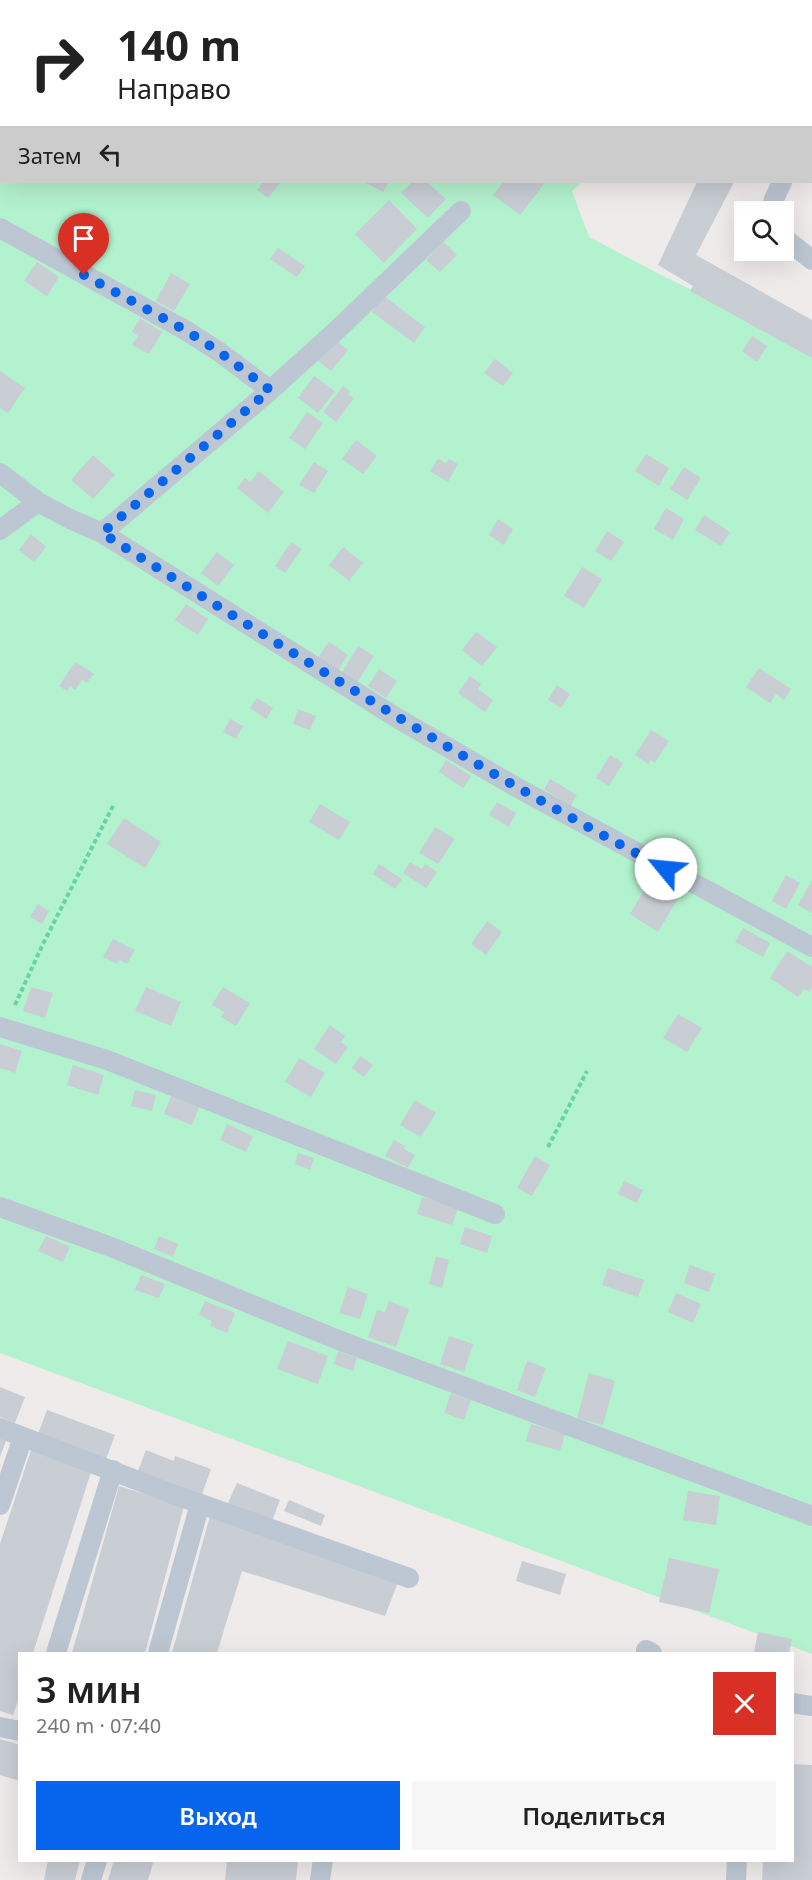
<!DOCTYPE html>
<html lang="ru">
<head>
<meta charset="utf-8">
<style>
	:root { --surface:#fff; --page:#f6f6f6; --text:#222; --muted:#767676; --accent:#0764ec }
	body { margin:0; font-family:"Noto Sans",sans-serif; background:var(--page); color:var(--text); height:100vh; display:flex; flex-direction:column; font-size:22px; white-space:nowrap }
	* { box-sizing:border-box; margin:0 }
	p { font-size:20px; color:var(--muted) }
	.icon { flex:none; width:33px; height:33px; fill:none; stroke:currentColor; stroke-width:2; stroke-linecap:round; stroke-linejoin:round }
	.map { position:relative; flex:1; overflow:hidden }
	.drawer { position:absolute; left:18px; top:1652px; width:776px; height:210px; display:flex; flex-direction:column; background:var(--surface); border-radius:0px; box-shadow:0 6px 24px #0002 }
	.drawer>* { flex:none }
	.hud { position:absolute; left:0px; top:0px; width:813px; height:183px; box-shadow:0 6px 24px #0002; background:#fff; color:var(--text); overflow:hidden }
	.controls { position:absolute; left:734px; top:201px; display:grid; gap:12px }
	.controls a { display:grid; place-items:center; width:60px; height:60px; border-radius:0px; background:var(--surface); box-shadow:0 6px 24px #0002; font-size:30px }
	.pin { position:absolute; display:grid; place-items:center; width:51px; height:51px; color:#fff; margin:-62px -26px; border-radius:50% 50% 50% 0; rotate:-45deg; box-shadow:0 0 6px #0007 }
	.pin .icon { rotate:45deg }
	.me { position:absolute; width:66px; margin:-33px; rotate:298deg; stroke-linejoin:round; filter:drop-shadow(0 0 4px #0008) }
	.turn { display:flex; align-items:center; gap:21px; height:126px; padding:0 18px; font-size:27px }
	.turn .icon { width:78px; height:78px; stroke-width:2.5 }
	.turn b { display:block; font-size:42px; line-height:51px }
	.then { display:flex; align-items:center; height:57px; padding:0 18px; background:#0003; gap:12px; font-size:22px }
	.round { display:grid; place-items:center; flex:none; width:63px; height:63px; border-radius:0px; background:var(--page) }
	.head { display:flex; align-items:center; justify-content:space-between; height:102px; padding:0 18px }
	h1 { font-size:36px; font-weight:600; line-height:45px }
	.cta { display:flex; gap:12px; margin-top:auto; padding:12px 18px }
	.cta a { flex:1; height:69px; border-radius:0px; background:var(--accent); color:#fff; font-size:24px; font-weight:600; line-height:69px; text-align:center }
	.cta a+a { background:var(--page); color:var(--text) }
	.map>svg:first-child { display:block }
	.green { fill:#b3f2ce }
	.building { fill:#c9cdd4 }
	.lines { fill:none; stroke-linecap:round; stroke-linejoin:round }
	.path { stroke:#68d3a2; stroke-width:4; stroke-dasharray:4.5 3; stroke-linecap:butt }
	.lane { stroke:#bdc7d3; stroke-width:20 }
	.street { stroke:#bdc7d3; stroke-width:33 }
	.route { stroke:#0764ec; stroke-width:10; stroke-dasharray:0 18 }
</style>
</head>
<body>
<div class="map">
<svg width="812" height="1880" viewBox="0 0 812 1880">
	<rect width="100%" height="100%" fill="#efebeb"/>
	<path class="green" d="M 0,0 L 702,0 L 702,1 L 2,2 L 2,182 L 582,182 L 572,191 L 589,237 L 665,277 L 812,347 L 812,1654 L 0,1353 Z"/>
	<path class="building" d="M 263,182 L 281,182 L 268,198 L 257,190 Z
		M 364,182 L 389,182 L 383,192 Z
		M 412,182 L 427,182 L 446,199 L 428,218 L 401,193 Z
		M 504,182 L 542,182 L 544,184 L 520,215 L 493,195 Z
		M 697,182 L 734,182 L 696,255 L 812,320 L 812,358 L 690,291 L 693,286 L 658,265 Z
		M 389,200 L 417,229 L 384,263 L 355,234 Z
		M 443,241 L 457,255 L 440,272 L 426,260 Z
		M 278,248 L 305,266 L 297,277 L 270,259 Z
		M 37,262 L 59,277 L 47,296 L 24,281 Z
		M 171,273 L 190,284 L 174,311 L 156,301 Z
		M 384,296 L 425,327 L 414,343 L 372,312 Z
		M 140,318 L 162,332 L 149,354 L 132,345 L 138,336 L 132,332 Z
		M 752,336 L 767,346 L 757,362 L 742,351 Z
		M 334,339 L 348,350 L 331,371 L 318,361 Z
		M 495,359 L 513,373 L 503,386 L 484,373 Z
		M 0,371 L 25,388 L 8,413 L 0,408 Z
		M 314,376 L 335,391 L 318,413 L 298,398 Z
		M 343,386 L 350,391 L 348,394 L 354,398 L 336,422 L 323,412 Z
		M 307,412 L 323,423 L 305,449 L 289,438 Z
		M 356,440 L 377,456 L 363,474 L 342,459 Z
		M 646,454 L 669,468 L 659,486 L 635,471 Z
		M 93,455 L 115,475 L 93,499 L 71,480 Z
		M 438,459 L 446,463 L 449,459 L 458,464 L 448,482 L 430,471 Z
		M 314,462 L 328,471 L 314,493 L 299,485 Z
		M 684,467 L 701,478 L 687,500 L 670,489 Z
		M 259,471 L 284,492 L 268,513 L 237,488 L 245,478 L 250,482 Z
		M 666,508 L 684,519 L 673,540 L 654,529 Z
		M 704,515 L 730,532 L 721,546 L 695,530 Z
		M 498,519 L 513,529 L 504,545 L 489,535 Z
		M 607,531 L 624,542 L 611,561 L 595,551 Z
		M 31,534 L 46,547 L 34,562 L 19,550 Z
		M 291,542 L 302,549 L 285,573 L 275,566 Z
		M 343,547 L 363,563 L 349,581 L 329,565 Z
		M 217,552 L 234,565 L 218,586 L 201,573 Z
		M 582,567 L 602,579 L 584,608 L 564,596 Z
		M 186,604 L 208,619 L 198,635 L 175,620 Z
		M 476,632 L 497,647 L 482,666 L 462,650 Z
		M 329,642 L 348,655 L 337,672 L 317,659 Z
		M 358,646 L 374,656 L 356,684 L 341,674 Z
		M 75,662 L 94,674 L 87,683 L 82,680 L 75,690 L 70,686 L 67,691 L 59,686 Z
		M 759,668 L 791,689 L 784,700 L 776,694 L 770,703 L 746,687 Z
		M 379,669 L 397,681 L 386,698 L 368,686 Z
		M 470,676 L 481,684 L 478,689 L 493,700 L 485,712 L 458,693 Z
		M 557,685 L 570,694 L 561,708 L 548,700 Z
		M 257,698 L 273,708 L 266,719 L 250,708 Z
		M 298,709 L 316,716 L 310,730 L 293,724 Z
		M 230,719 L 243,726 L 236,739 L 223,732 Z
		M 651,730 L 669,741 L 655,763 L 651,760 L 648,764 L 635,755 Z
		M 610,755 L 623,763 L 609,786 L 596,778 Z
		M 446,760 L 471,776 L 463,788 L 439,772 Z
		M 550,779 L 577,795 L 570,806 L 544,789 Z
		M 497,802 L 516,813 L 509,827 L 489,815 Z
		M 320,804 L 350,822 L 339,840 L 309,822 Z
		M 124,818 L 161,842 L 145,868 L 107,844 Z
		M 435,827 L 455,839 L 438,864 L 419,853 Z
		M 410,862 L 422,869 L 425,864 L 437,872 L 426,888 L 403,873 Z
		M 379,864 L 402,879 L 395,889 L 373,874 Z
		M 653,875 L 682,892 L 658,932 L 630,914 Z
		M 786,875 L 800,883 L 786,909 L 772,901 Z
		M 812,880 L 812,913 L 798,905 Z
		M 38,904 L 49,911 L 42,924 L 30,917 Z
		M 487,921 L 502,932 L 486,955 L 471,944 Z
		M 743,928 L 770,943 L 763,957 L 735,942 Z
		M 113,939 L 135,950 L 127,964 L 120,960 L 117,964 L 103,957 Z
		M 787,951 L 812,967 L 812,987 L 809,992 L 804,989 L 798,997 L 770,978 Z
		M 31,987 L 53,993 L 45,1018 L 23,1011 Z
		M 146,987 L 181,1002 L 171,1026 L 135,1011 Z
		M 223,987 L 250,1003 L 236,1026 L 221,1017 L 224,1012 L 212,1005 Z
		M 678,1014 L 702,1028 L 687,1052 L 663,1038 Z
		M 330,1025 L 345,1036 L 341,1042 L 348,1047 L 336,1064 L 314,1049 Z
		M 0,1044 L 22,1051 L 15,1073 L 0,1068 Z
		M 360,1056 L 373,1065 L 364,1077 L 352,1068 Z
		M 299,1058 L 325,1073 L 311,1097 L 285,1082 Z
		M 73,1065 L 104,1075 L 98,1095 L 67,1085 Z
		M 135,1090 L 156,1095 L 152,1111 L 131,1106 Z
		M 171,1096 L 199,1107 L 192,1125 L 164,1114 Z
		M 415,1100 L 436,1113 L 421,1137 L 400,1125 Z
		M 227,1124 L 253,1136 L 246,1152 L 220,1140 Z
		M 394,1140 L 405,1146 L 404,1149 L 415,1155 L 408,1168 L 385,1156 Z
		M 298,1153 L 314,1158 L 310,1170 L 295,1164 Z
		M 535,1156 L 550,1165 L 532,1196 L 517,1188 Z
		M 624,1181 L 643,1190 L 637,1203 L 618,1194 Z
		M 422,1197 L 458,1208 L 452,1225 L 417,1214 Z
		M 465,1227 L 492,1236 L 487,1253 L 460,1244 Z
		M 46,1236 L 70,1247 L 63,1262 L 38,1251 Z
		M 159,1236 L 178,1244 L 173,1257 L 154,1249 Z
		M 436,1256 L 449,1260 L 442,1288 L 429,1284 Z
		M 690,1265 L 715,1274 L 709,1292 L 684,1283 Z
		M 608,1268 L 644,1280 L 638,1297 L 602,1285 Z
		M 141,1275 L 165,1284 L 159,1298 L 135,1290 Z
		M 348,1287 L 368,1294 L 360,1319 L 339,1313 Z
		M 676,1293 L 701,1304 L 693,1323 L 668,1312 Z
		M 205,1301 L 235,1313 L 227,1333 L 210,1326 L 212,1321 L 199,1315 Z
		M 389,1301 L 409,1309 L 396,1347 L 368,1337 L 377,1310 L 385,1312 Z
		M 449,1336 L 473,1344 L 464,1372 L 440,1364 Z
		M 288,1341 L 328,1356 L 318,1384 L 277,1369 Z
		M 338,1351 L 357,1358 L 353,1371 L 334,1364 Z
		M 527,1361 L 546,1368 L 535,1397 L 517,1390 Z
		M 589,1373 L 615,1381 L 603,1425 L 577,1418 Z
		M 0,1387 L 25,1397 L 15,1423 L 0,1417 Z
		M 451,1393 L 471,1400 L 464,1420 L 444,1413 Z
		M 47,1410 L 115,1435 L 106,1459 L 38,1434 Z
		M 531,1424 L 565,1434 L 560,1451 L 526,1441 Z
		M 0,1436 L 7,1438 L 0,1457 Z
		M 33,1444 L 93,1466 L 33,1653 L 20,1653 L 20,1695 L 13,1715 L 0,1711 L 0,1544 Z
		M 146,1450 L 174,1461 L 175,1456 L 211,1469 L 202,1494 L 138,1471 Z
		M 237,1483 L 280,1500 L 272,1521 L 228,1503 Z
		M 119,1486 L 184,1506 L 145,1653 L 72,1653 Z
		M 688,1491 L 720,1496 L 716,1525 L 683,1520 Z
		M 289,1500 L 325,1515 L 321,1526 L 284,1511 Z
		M 210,1516 L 399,1580 L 385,1616 L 242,1571 L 217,1653 L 172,1653 Z
		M 669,1558 L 719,1569 L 709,1613 L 659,1602 Z
		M 522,1561 L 566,1574 L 560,1595 L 516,1581 Z
		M 758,1632 L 792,1639 L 789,1653 L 754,1653 Z
		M 0,1739 L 20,1745 L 20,1781 L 0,1775 Z
		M 792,1764 L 812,1765 L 812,1880 L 762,1880 L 763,1860 L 792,1860 Z
		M 48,1860 L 80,1860 L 75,1880 L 44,1880 Z
		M 114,1860 L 154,1860 L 148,1880 L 108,1880 Z
		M 227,1860 L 298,1860 L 296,1880 L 225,1880 Z"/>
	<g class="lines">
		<path class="path" d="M 15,1005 L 42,946 L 114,804
			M 548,1147 L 587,1071"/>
		<path class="lane" d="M 258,0 L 260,2
			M 674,0 L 678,2
			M 812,126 L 812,125
			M 771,212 L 774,199 L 782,182
			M 0,228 L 185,330 L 218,351 L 270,390
			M 783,237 L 812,260
			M 0,473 L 38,502 L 70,519 L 102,533 L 397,718 L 516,787 L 812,947
			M 0,530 L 38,502
			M 102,533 L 265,395 L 337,330 L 461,211
			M 0,1027 L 107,1060 L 495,1214
			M 0,1207 L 111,1247 L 341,1341 L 812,1516
			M 0,1428 L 170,1493 L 409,1578
			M 0,1505 L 23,1437
			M 646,1650 L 652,1653
			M 56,1653 L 113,1470
			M 158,1653 L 200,1504
			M 792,1703 L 812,1706
			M 0,1727 L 20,1731
			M 91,1880 L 97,1860
			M 320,1880 L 323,1860
			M 736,1880 L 737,1860"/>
		<path class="street" d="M 719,2 L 720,0"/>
	</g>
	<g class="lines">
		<path class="route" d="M 84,275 L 185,330 L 218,351 L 270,390 L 102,533 C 287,650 472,767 666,869"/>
	</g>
</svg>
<div class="controls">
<a><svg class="icon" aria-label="search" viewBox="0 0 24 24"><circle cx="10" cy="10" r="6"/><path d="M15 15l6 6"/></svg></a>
</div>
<div class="pin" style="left:84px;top:275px;background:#d93025"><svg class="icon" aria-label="arrive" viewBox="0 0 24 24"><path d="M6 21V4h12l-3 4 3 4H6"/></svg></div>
<svg class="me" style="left:666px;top:869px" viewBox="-20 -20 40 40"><circle r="19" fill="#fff"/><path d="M0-13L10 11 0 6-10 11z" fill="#0764ec"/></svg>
<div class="hud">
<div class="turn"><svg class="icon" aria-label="right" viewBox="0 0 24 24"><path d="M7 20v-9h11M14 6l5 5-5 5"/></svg><div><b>140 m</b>Направо</div></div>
<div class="then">Затем<svg class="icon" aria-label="left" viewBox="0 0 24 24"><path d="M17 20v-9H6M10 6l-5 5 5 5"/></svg></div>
</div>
<section class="drawer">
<div class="head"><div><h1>3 мин</h1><p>240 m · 07:40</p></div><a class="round" style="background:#d93025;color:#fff"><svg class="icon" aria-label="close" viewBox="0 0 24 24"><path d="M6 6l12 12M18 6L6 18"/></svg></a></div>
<div class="cta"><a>Выход</a><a>Поделиться</a></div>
</section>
</div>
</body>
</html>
